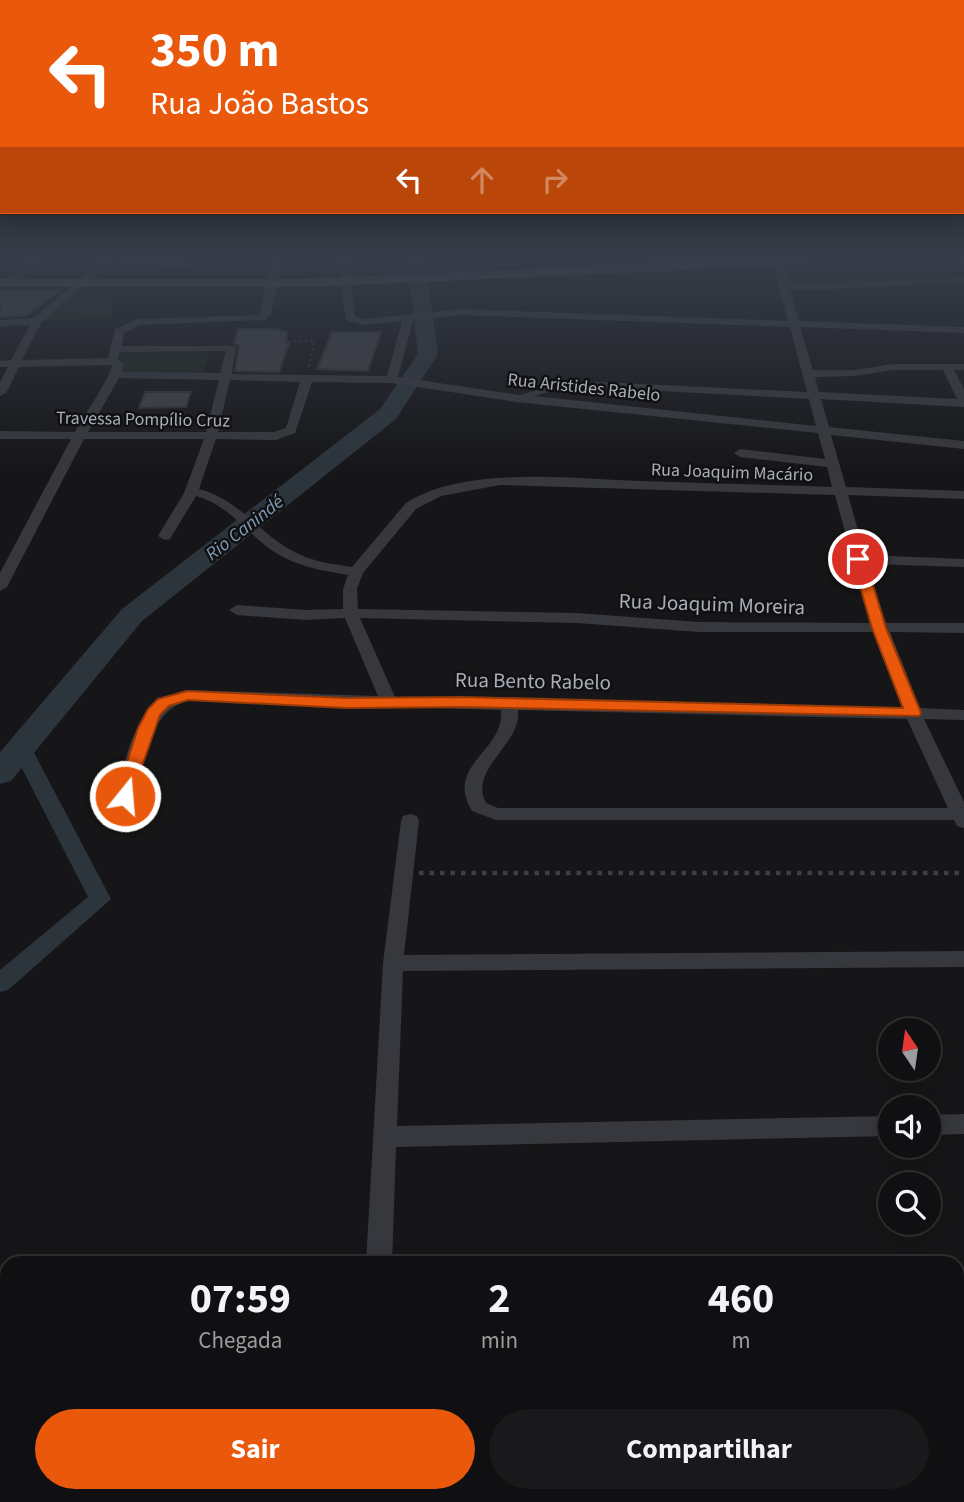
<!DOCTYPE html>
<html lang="pt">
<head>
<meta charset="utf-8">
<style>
	:root { --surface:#101012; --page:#19191b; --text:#f1f3f6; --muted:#9c9d9f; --line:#303032; --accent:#ea580c }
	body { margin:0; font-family:"Source Sans 3",sans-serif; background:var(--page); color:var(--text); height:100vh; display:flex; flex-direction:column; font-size:26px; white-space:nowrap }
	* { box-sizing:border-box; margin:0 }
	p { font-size:23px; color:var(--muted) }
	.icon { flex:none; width:38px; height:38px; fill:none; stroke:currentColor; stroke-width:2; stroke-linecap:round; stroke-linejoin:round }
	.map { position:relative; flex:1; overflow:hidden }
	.drawer { position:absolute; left:0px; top:1256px; width:964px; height:247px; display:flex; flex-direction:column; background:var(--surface); border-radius:21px 21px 0 0; box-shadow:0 4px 18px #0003,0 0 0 2px var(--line) }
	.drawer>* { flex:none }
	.guide { position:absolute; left:0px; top:0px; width:964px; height:214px; box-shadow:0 4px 18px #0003,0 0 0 2px var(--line); background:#ea580c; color:#fff; overflow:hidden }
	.needle { width:46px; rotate:347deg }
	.fabs { position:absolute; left:878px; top:1018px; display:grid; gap:14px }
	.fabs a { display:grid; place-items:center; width:63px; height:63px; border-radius:50%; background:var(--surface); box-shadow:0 4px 18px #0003,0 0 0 2px var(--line); font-size:35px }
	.pin { position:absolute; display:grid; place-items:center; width:60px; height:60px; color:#fff; margin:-30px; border:4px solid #fff; border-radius:50%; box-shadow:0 2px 7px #0007 }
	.me { position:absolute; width:77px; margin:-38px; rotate:17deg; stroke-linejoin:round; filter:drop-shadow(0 0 5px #0008) }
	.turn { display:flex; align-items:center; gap:24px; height:147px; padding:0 35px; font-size:32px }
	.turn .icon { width:91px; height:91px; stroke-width:2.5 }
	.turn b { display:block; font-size:49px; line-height:60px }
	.lanes { display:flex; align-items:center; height:66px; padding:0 35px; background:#0003; justify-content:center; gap:35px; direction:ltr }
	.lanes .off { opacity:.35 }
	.eta { display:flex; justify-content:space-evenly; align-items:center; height:119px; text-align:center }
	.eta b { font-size:42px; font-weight:700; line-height:49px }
	.cta { display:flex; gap:14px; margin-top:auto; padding:14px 35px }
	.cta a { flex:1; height:80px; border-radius:42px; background:var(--accent); color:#fff; font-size:28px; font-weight:700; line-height:80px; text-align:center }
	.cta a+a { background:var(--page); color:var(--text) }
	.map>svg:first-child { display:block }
	.built { fill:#222225 }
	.green { fill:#1e261f }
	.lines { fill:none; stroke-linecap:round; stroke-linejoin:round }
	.canal { fill:#2c353c; fill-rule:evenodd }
	.river { fill:#2c353c; fill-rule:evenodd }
	.building { fill:#404145; stroke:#303034; stroke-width:2 }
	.path-far1 { stroke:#3d3f44; stroke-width:2; stroke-dasharray:2 3.5; stroke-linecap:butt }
	.path { stroke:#3d3f44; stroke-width:4.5; stroke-dasharray:4.5 6; stroke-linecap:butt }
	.minor { fill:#37383d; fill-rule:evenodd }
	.major { fill:#53555c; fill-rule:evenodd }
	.route { fill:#ea580c; stroke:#983908; stroke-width:2 }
	.labels { text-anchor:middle; stroke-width:5; stroke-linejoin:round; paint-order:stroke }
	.far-street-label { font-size:18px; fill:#a8adb8; stroke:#111113 }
	.far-water-label { font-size:19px; font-style:italic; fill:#7f9bb3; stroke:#111113 }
	.street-label { font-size:21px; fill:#a8adb8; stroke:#111113 }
</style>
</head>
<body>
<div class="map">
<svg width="964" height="1502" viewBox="0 0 964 1502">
	<rect width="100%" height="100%" fill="#161618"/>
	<path class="built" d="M 889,262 L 908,280 L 783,286 L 777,279 L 809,277 L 806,274 L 777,275 L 775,267 Z"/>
	<path class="green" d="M 78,288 L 116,290 L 111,318 L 40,321 Z
		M 210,351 L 202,375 L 110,376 L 122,352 Z"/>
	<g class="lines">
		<path class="canal" d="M 21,741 L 31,747 L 111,899 L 8,990 L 0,992 L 0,970 L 88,897 L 11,747 Z"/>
		<path class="river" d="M 407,261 L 425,261 L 438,354 L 396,419 L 142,621 L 11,781 L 0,784 L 0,752 L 122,609 L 380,409 L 418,354 Z"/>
	</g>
	<path class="building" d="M 0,290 L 61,290 L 26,316 L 0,317 Z
		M 238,329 L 276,329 L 287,332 L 286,343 L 289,343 L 279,372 L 235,371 L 239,346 L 234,343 Z
		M 332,332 L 381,332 L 368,371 L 317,369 Z
		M 145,392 L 191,392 L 186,407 L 139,408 Z"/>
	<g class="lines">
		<path class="path-far1" d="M 245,347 L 263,342 L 314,341 L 309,367"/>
		<path class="path" d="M 419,873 L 964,873"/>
		<path class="minor" d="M 29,261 L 41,261 L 9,285 L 3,285 L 3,281 Z
			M 101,261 L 112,261 L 41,323 L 22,360 L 108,358 L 115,329 L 138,319 L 259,315 L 272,261 L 282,261 L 271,315 L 265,320 L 140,325 L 124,333 L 122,346 L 236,346 L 232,374 L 387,376 L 402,321 L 363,325 L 346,320 L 338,261 L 348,261 L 355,316 L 364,319 L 462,309 L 788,321 L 772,261 L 782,261 L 789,285 L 964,277 L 964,283 L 790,291 L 799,321 L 964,327 L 964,333 L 800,327 L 813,370 L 854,370 L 893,364 L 964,364 L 964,370 L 954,370 L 964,389 L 964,407 L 821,399 L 829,427 L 964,441 L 964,449 L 831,435 L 846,487 L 964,491 L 964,499 L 848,495 L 865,555 L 964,559 L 964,567 L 867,564 L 886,623 L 964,623 L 964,633 L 890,632 L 920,708 L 964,710 L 964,720 L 924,719 L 964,802 L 964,828 L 957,826 L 954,820 L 496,820 L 472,811 C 444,764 505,752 501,710 L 188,700 C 148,714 143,759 134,796 L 125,802 L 119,800 L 116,796 C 128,750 134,703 187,690 L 378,696 L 345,618 L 306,620 L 237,615 L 229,610 L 237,605 L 306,610 L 343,609 L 343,589 L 348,575 C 318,570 290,565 266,546 C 243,528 226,504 196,496 L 170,539 L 165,540 L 158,536 L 184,493 L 204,439 L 84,439 L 7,587 L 0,591 L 0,573 L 71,439 L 0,439 L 0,431 L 75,432 C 84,415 109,380 112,365 L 19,367 L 6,393 L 0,396 L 0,382 L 8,367 L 0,367 L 0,361 L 11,360 L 30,325 L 0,326 L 0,320 L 34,318 ZM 462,315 L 790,327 L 807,392 L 603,382 L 553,385 L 520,395 L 398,377 L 413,320 ZM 226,351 L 220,373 L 122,372 L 124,364 L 118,360 L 120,352 ZM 893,370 L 943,370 L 957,399 L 819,392 L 815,377 L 854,376 ZM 119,378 L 219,380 L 206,432 L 88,432 ZM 230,380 L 300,382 L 286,428 L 274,432 L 218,432 ZM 312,382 L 392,383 L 516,402 L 818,433 L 825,459 L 740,449 L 734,453 L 740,457 L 827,467 L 832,487 C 769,485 705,483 641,481 C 572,479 466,465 406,503 L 352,567 C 331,564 309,561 289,549 C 256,530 238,499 199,489 L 216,439 L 276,440 L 295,433 ZM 603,388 L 809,399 L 816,426 L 534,396 L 553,391 ZM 500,485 L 835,495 L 870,623 L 699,622 L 577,613 L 358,609 L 357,589 L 363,573 L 416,509 L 441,496 ZM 360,618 L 577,623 L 699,632 L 874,632 L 903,708 L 395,697 ZM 518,710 L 907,719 L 948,808 L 498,808 L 486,803 C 468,768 522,745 518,710 Z
			M 113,261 L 166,261 L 198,266 L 193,269 Z
			M 410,814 L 417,816 L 419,821 L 404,955 L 964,951 L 964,967 L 403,971 L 397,1126 L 891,1116 L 891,1136 L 396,1147 L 392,1264 L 366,1264 L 383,963 L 401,821 L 403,816 Z
			M 964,1114 L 964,1134 L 929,1135 L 929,1115 Z
			M 957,1337 L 964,1337 L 964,1365 L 957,1365 Z
			M 354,1496 L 384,1496 L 384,1502 L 354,1502 Z"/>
		<path class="major" d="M 708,261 L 805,261 L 799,265 L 306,287 L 0,287 L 0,279 L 306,279 Z"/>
	</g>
	<linearGradient id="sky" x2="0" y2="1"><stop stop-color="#0c0c0d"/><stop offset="0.55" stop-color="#363c48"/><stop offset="1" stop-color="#363c48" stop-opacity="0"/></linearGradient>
	<rect width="964" height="472" fill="url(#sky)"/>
	<path class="route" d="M 858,555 L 865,559 L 886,628 L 921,713 L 919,716 L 463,707 L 346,708 L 188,700 L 169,706 L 160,715 L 130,800 L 125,801 L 116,796 L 138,728 L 148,709 L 158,699 L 187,691 L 346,698 L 463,697 L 903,708 L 872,628 L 852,559 Z"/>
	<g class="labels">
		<g class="far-street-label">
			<text transform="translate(584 387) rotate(6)" y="6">Rua Aristides Rabelo</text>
			<text transform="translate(143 419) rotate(1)" y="6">Travessa Pompílio Cruz</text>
			<text transform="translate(732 472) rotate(2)" y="6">Rua Joaquim Macário</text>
		</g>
		<g class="far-water-label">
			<text transform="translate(244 527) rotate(-38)" y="7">Rio Canindé</text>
		</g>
		<g class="street-label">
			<text transform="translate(712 604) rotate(2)" y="7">Rua Joaquim Moreira</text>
			<text transform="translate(533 681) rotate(1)" y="7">Rua Bento Rabelo</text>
		</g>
	</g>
</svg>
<div class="fabs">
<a><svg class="needle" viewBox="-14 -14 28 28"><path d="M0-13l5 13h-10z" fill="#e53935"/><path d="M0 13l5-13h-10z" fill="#9c9d9f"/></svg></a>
<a><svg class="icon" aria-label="sound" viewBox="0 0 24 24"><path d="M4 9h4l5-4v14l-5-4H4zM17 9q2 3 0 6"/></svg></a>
<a><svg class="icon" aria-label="search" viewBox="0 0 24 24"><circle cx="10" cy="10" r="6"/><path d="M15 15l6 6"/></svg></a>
</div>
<div class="pin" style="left:858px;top:559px;background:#d93025"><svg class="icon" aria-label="arrive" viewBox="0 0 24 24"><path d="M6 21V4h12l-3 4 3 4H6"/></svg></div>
<svg class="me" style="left:125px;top:796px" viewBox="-20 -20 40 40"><circle r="17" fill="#ea580c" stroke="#fff" stroke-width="3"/><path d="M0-11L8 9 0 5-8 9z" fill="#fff"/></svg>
<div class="guide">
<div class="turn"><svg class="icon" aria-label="left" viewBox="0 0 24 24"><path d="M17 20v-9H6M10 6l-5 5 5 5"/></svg><div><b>350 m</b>Rua João Bastos</div></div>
<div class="lanes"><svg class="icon" aria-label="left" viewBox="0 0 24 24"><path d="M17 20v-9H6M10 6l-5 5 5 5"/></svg><svg class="icon off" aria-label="ahead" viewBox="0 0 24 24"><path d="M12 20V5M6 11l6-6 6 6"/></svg><svg class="icon off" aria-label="right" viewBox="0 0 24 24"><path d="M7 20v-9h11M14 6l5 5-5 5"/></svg></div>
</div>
<section class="drawer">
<div class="eta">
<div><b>07:59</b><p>Chegada</p></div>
<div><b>2</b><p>min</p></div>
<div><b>460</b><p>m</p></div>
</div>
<div class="cta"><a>Sair</a><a>Compartilhar</a></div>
</section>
</div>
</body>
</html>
